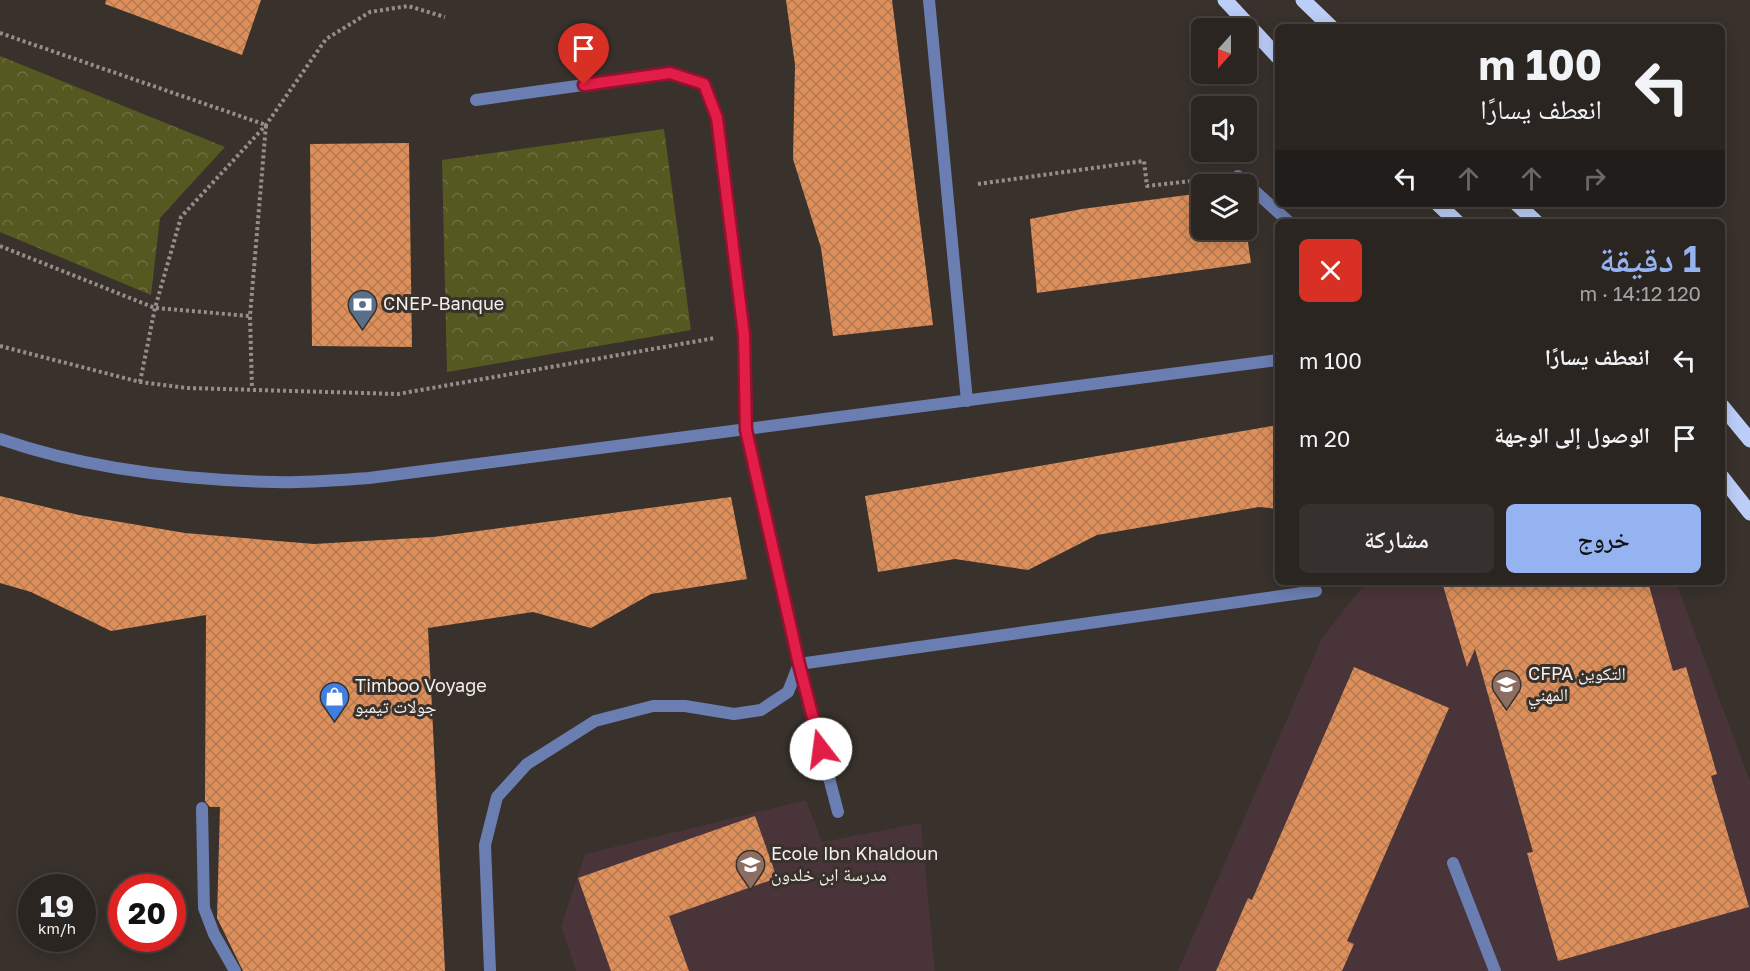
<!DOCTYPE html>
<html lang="ar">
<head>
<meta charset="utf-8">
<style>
	:root { --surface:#2a2521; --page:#36312e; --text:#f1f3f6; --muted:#a5a5a5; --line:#46423f; --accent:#95b2f1 }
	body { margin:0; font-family:"Golos Text","Noto Naskh Arabic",sans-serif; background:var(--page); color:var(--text); direction:rtl; height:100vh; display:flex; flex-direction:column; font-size:22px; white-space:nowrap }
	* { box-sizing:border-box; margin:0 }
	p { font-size:20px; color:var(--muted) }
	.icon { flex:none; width:33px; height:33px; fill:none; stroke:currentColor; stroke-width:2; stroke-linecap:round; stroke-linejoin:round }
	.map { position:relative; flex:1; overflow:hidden; direction:ltr }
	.drawer { position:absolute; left:1275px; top:219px; width:450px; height:366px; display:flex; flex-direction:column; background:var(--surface); border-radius:9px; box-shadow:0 3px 15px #0003,0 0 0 2px var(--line); direction:rtl }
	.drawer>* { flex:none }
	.hud { position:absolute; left:1275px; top:24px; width:450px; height:183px; border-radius:9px; box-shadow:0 3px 15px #0003,0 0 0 2px var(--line); direction:rtl; background:#2a2521; color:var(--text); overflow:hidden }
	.needle { width:39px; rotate:201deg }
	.tools { position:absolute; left:1191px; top:18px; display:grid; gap:12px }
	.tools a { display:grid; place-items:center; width:66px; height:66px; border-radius:9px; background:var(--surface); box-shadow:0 3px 15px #0003,0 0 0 2px var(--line); font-size:30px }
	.speed { position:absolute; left:18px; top:874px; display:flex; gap:12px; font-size:30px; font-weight:700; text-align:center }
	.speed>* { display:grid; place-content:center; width:78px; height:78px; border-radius:50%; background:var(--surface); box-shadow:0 3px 15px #0003,0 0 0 2px var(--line); line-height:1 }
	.speed small { font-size:15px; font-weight:400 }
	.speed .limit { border:9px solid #d22; background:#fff; color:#111 }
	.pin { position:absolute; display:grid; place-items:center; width:51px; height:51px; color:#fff; margin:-62px -26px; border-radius:50% 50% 50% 0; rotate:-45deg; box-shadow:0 0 6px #0007 }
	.pin .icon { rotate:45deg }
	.me { position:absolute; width:66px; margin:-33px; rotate:345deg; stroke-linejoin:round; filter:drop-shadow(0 0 4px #0008) }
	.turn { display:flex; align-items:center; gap:21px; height:126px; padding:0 24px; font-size:27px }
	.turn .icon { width:78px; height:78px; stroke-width:2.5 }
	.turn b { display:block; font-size:42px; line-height:51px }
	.lanes { display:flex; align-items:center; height:57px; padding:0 24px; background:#0003; justify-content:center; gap:30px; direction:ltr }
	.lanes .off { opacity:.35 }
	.round { display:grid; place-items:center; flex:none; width:63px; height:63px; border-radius:9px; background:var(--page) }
	.headline { display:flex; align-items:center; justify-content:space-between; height:102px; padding:0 24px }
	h1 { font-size:36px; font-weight:600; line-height:45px; color:var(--accent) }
	.action { display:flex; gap:12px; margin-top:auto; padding:12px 24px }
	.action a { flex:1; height:69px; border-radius:9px; background:var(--accent); color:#111; font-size:24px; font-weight:600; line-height:69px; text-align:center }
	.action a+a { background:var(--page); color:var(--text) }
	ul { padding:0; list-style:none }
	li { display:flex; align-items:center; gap:18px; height:78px; padding:0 24px }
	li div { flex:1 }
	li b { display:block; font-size:22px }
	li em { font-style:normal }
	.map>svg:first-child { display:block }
	.education { fill:#483439 }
	.park { fill:url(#park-crowns) }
	.building { fill:url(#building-cross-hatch) }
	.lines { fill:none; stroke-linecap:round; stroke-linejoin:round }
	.path { stroke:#958f8b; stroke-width:4; stroke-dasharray:3 3; stroke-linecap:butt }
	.lane { stroke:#6b7eb1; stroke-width:12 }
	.street { stroke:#6b7eb1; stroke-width:12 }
	.primary { stroke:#bccdf7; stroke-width:15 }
	.route-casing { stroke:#92132f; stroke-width:15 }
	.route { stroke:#e11d48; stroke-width:10 }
	.labels { text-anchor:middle; stroke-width:6; stroke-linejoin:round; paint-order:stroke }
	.poi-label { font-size:18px; fill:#f4efec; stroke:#38312c; text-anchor:start }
</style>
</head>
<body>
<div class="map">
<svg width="1750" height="971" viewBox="0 0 1750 971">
	<defs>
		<pattern id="park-crowns" width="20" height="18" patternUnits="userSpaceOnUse" patternTransform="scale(1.5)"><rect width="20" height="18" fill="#565821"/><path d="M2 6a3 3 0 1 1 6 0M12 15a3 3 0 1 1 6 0" fill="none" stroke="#6f7041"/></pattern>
		<pattern id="building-cross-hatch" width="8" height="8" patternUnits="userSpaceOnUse" patternTransform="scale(1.5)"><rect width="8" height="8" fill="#df8f59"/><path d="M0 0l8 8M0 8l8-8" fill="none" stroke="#b27a54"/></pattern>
	</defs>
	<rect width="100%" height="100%" fill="#38312c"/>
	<path class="education" d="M 1366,582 L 1676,582 L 1750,781 L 1750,971 L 1178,971 L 1322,638 Z
		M 806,800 L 822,842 L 921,823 L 935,971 L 576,971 L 561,926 L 585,854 Z"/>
	<path class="park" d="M 0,56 L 225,147 L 160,218 L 151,295 L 0,232 Z
		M 664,129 L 691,330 L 447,372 L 442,160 Z"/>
	<path class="building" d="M 106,0 L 261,0 L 242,55 L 105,4 Z
		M 786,0 L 892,0 L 933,325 L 833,336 L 821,248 L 793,159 L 795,65 Z
		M 409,143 L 412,347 L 312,346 L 310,144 Z
		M 1202,193 L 1202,230 L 1246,229 L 1251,263 L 1037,293 L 1030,219 L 1082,209 Z
		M 1278,425 L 1278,509 L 1259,507 L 1097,535 L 1028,570 L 955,559 L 878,572 L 865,496 Z
		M 0,496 L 79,515 L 185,533 L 314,544 L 433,537 L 731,497 L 747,579 L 651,594 L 591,628 L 533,612 L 428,628 L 445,971 L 243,971 L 217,918 L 220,807 L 210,807 L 205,801 L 206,615 L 111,631 L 31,592 L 0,583 Z
		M 1442,582 L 1648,582 L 1673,671 L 1686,667 L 1717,774 L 1711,776 L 1749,907 L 1558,961 L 1527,853 L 1533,852 L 1475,649 L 1467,667 Z
		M 1354,667 L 1449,708 L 1347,941 L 1354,944 L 1342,971 L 1216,971 L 1248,898 L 1252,900 Z
		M 755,816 L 777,878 L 669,916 L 689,971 L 611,971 L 578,878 Z"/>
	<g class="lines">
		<path class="path" d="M 0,33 L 266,125 L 250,316 L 252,389
			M 978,184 L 1144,161 L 1147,186 L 1209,179
			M 0,246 L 155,308 L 250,316
			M 0,346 L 140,382 L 187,388 L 398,394 L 715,338
			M 140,382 L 155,308 L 181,217 L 266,125 L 326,39 L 370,12 L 408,6 L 445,17"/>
		<path class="lane" d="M 929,0 L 967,401
			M 476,100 L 670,73 L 704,84 L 717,118 L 744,335 L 746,430
			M 1238,176 L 1289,222
			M 202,808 L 204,908 L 214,934 L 235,971
			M 838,812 L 799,664 L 1316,591
			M 1453,863 L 1495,971"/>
		<path class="street" d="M 0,439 C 86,469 183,480 274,482 C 305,483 338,480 369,478 L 1278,360
			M 490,971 L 485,845 L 497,797 L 527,764 L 595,721 L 653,706 L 685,706 L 734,714 L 761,710 L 788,692 L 799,664 L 746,430"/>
		<path class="primary" d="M 1225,0 L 1278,57
			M 1303,0 L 1331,27
			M 1438,204 L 1457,222
			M 1517,204 L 1536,222
			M 1722,406 L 1750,440
			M 1722,477 L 1750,513"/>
	</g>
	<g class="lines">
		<defs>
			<path id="route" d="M 584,85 L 670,73 L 704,84 L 717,118 L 744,335 L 746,430 L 799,664 L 821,749"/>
		</defs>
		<use href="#route" class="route-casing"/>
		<use href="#route" class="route"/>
	</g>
	<defs>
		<symbol id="bank-pin" viewBox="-11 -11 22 30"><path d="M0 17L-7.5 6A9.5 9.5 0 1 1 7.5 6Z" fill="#5c6f8a" stroke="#38312c"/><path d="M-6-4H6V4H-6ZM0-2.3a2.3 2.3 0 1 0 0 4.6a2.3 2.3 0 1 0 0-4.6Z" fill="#fff"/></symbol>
		<symbol id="university-pin" viewBox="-11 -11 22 30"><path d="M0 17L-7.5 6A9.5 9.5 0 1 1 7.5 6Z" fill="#8d6e63" stroke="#38312c"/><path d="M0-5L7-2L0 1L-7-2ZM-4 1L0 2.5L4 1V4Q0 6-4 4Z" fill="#fff"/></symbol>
		<symbol id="shop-pin" viewBox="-11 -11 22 30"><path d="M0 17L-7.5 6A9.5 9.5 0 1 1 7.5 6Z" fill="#3f7fe0" stroke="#38312c"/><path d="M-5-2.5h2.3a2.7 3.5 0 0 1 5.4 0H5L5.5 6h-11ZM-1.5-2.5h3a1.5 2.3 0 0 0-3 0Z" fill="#fff"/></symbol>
		<symbol id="school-pin" viewBox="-11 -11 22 30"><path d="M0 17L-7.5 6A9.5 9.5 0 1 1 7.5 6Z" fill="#8d6e63" stroke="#38312c"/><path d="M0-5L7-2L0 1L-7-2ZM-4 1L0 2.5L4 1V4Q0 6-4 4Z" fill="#fff"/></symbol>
	</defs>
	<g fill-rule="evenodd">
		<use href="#bank-pin" x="346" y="288" width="33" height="45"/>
		<use href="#university-pin" x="1490" y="668" width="33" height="45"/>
		<use href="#shop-pin" x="318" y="680" width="33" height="45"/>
		<use href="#school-pin" x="734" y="848" width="33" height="45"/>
	</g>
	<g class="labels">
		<g class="poi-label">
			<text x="383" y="310">CNEP-Banque</text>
			<text x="1528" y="680">CFPA التكوين<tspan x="1528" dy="21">المهني</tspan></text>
			<text x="355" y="692">Timboo Voyage<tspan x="355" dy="21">جولات تيمبو</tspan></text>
			<text x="771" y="860">Ecole Ibn Khaldoun<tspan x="771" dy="21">مدرسة ابن خلدون</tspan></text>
		</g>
	</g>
</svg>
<div class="tools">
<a><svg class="needle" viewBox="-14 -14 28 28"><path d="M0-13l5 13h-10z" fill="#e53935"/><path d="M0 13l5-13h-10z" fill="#a5a5a5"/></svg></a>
<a><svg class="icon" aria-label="sound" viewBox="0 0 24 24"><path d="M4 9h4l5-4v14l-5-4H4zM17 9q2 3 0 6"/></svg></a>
<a><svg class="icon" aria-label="layers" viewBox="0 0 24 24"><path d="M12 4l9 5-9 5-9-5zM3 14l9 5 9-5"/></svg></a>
</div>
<div class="speed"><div>19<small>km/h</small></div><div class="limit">20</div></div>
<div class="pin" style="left:584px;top:85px;background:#d93025"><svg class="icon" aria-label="arrive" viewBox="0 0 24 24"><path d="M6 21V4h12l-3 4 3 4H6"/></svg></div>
<svg class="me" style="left:821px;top:749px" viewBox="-20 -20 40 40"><circle r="19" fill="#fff"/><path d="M0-13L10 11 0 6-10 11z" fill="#e11d48"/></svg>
<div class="hud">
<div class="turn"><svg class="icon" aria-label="left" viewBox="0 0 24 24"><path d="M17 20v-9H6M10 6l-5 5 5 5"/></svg><div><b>100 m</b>انعطف يسارًا</div></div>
<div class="lanes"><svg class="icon" aria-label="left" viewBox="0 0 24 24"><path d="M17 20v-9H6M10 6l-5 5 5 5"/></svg><svg class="icon off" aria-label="ahead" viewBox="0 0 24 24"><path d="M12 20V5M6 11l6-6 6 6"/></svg><svg class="icon off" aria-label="ahead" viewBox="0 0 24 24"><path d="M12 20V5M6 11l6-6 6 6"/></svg><svg class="icon off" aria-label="right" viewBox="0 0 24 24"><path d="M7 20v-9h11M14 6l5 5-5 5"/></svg></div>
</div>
<section class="drawer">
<div class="headline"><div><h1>1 دقيقة</h1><p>120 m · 14:12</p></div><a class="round" style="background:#d93025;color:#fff"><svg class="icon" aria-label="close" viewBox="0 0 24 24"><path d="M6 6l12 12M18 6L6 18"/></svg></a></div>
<ul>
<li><svg class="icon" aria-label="left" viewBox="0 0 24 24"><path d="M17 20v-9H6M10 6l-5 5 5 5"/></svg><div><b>انعطف يسارًا</b></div><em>100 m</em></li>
<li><svg class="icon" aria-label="arrive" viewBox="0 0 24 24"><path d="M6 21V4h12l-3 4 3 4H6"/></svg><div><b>الوصول إلى الوجهة</b></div><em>20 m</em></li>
</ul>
<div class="action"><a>خروج</a><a>مشاركة</a></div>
</section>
</div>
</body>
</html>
